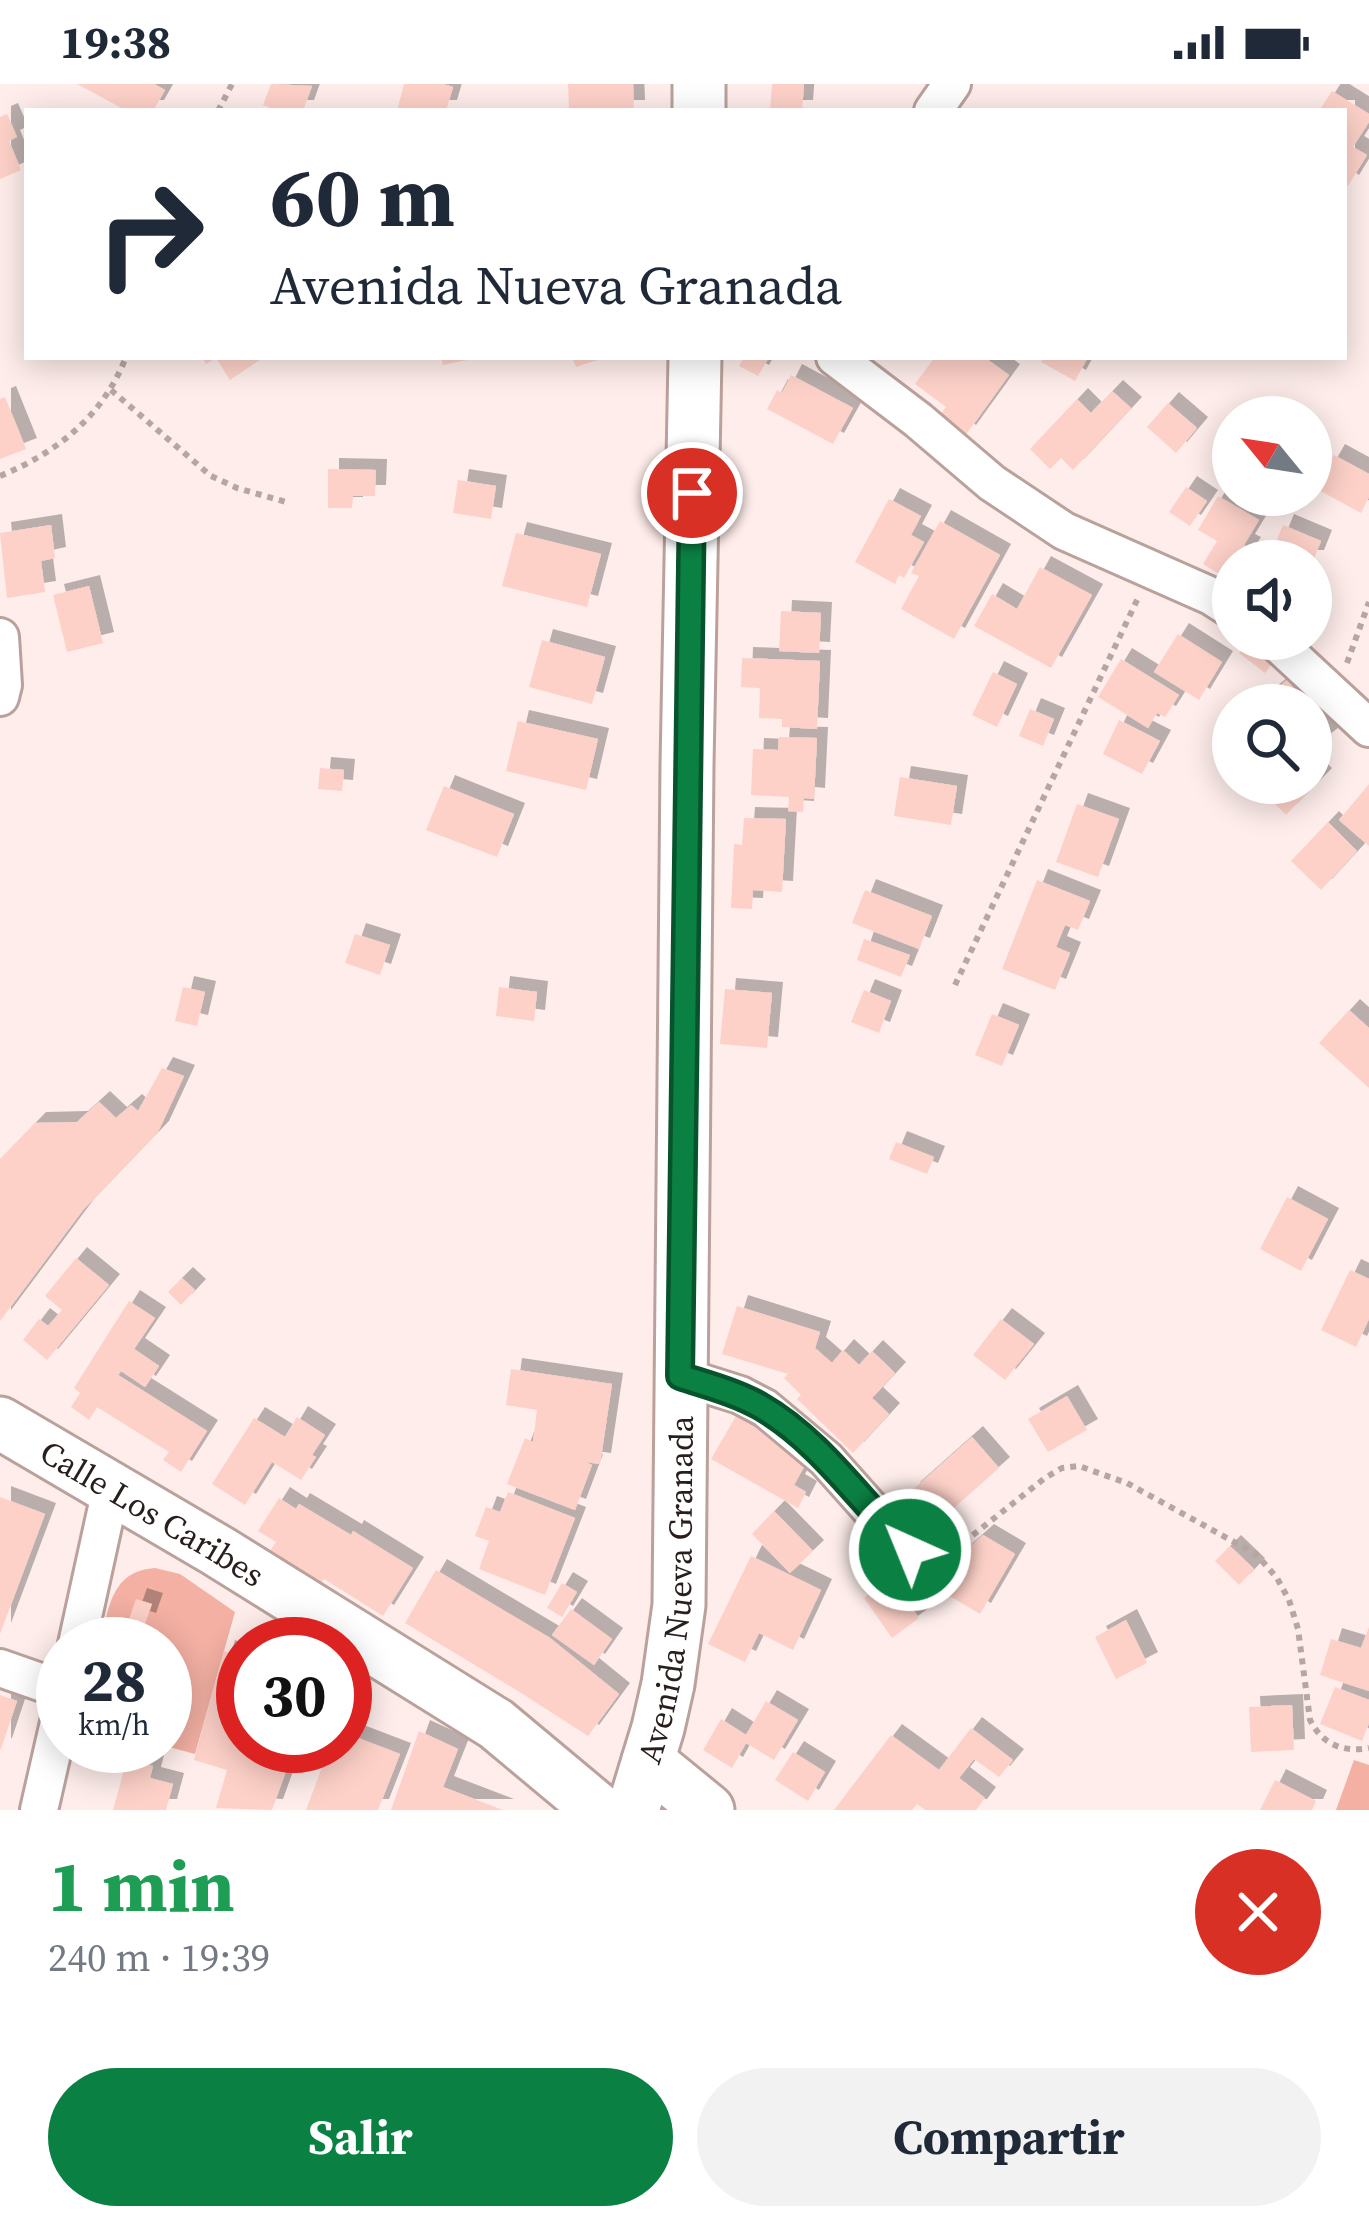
<!DOCTYPE html>
<html lang="es">
<head>
<meta charset="utf-8">
<style>
	:root { --surface:#fff; --page:#f2f2f3; --text:#1f2937; --muted:#747a83; --accent:#0b8043 }
	body { margin:0; font-family:"Source Serif 4",serif; background:var(--page); color:var(--text); height:100vh; display:flex; flex-direction:column; font-size:45px; white-space:nowrap }
	* { box-sizing:border-box; margin:0 }
	p { font-size:39px; color:var(--muted) }
	.icon { flex:none; width:66px; height:66px; fill:none; stroke:currentColor; stroke-width:2; stroke-linecap:round; stroke-linejoin:round }
	.map { position:relative; height:1726px; overflow:hidden }
	.side { display:flex; flex-direction:column; background:var(--surface); flex:1 }
	.side>* { flex:none }
	.banner { position:absolute; left:24px; top:24px; width:1323px; height:252px; border-radius:0px; box-shadow:0 6px 30px #0003; background:#fff; color:var(--text); overflow:hidden }
	.needle { width:78px; rotate:300deg }
	.buttons { position:absolute; left:1212px; top:312px; display:grid; gap:24px }
	.buttons a { display:grid; place-items:center; width:120px; height:120px; border-radius:50%; background:var(--surface); box-shadow:0 6px 30px #0003; font-size:60px }
	.speed { position:absolute; left:36px; top:1533px; display:flex; gap:24px; font-size:60px; font-weight:700; text-align:center }
	.speed>* { display:grid; place-content:center; width:156px; height:156px; border-radius:50%; background:var(--surface); box-shadow:0 6px 30px #0003; line-height:1 }
	.speed small { font-size:30px; font-weight:400 }
	.speed .limit { border:18px solid #d22; background:#fff; color:#111 }
	.pin { position:absolute; display:grid; place-items:center; width:102px; height:102px; color:#fff; margin:-51px; border:6px solid #fff; border-radius:50%; box-shadow:0 3px 12px #0007 }
	.me { position:absolute; width:132px; margin:-66px; rotate:316deg; stroke-linejoin:round; filter:drop-shadow(0 0 9px #0008) }
	.turn { display:flex; align-items:center; gap:42px; height:252px; padding:0 48px; font-size:54px }
	.turn .icon { width:156px; height:156px; stroke-width:2.5 }
	.turn b { display:block; font-size:84px; line-height:102px }
	.round { display:grid; place-items:center; flex:none; width:126px; height:126px; border-radius:63px; background:var(--page) }
	.summary { display:flex; align-items:center; justify-content:space-between; height:204px; padding:0 48px }
	h1 { font-size:72px; font-weight:700; line-height:90px; color:#1e9e55 }
	.action { display:flex; gap:24px; margin-top:auto; padding:24px 48px }
	.action a { flex:1; height:138px; border-radius:72px; background:var(--accent); color:#fff; font-size:48px; font-weight:700; line-height:138px; text-align:center }
	.action a+a { background:var(--page); color:var(--text) }
	.status { display:flex; justify-content:space-between; align-items:center; height:84px; padding:0 60px; background:var(--surface); direction:ltr }
	.status svg { height:33px; fill:currentColor }
	.map>svg:first-child { display:block }
	.green { fill:#f3b0a3 }
	.building { fill:#fdd1c8; filter:url(#shadow) }
	.lines { fill:none; stroke-linecap:round; stroke-linejoin:round }
	.street-casing { stroke:#baa19c; stroke-width:42 }
	.secondary-casing { stroke:#baa19c; stroke-width:57 }
	.path { stroke:#b5a6a3; stroke-width:6; stroke-dasharray:6 6; stroke-linecap:butt }
	.street { stroke:#fff; stroke-width:36 }
	.secondary { stroke:#fff; stroke-width:51 }
	.route-casing { stroke:#07532c; stroke-width:30 }
	.route { stroke:#0b8043; stroke-width:21 }
	.labels { text-anchor:middle; stroke-width:9; stroke-linejoin:round; paint-order:stroke }
	.street-label { font-size:33px; fill:#281e1c; stroke:#feedea }
</style>
</head>
<body>
<div class="status"><b>19:38</b><svg viewBox="0 0 49 12"><path d="M0 12V9h3v3zM5 12V6h3v6zM10 12V3h3v9zM15 12V0h3v12zM26 1h20v11H26zM47 4h2v5h-2z"/></svg></div>
<div class="map">
<svg width="1369" height="1726" viewBox="0 0 1369 1726">
	<defs>
		<filter id="shadow"><feDropShadow dx="11" dy="-11" stdDeviation="0" flood-color="#0004"/></filter>
	</defs>
	<rect width="100%" height="100%" fill="#feedea"/>
	<path class="green" d="M 155,1484 L 180,1490 L 235,1528 L 195,1670 L 165,1662 L 165,1560 L 100,1560 C 109,1524 111,1487 155,1484 Z
		M 1354,1676 L 1369,1681 L 1369,1726 L 1336,1726 Z"/>
	<path class="building" d="M 77,0 L 154,0 L 165,6 L 153,27 L 127,27 Z
		M 271,0 L 312,2 L 303,27 L 278,27 L 263,21 Z
		M 404,0 L 443,0 L 453,3 L 446,27 L 397,27 Z
		M 568,0 L 633,0 L 634,27 L 569,27 Z
		M 772,0 L 804,0 L 802,27 L 770,27 Z
		M 1332,7 L 1369,30 L 1369,38 L 1353,63 L 1367,71 L 1348,102 L 1344,99 L 1344,27 L 1319,27 Z
		M 7,30 L 17,53 L 9,57 L 21,86 L 0,95 L 0,33 Z
		M 202,273 L 264,273 L 230,296 L 216,274 L 206,280 Z
		M 441,273 L 472,273 L 472,275 L 443,281 Z
		M 572,273 L 603,273 L 604,274 L 576,283 Z
		M 744,273 L 769,273 L 758,292 L 739,282 Z
		M 935,273 L 984,273 L 1009,291 L 965,352 L 939,332 L 946,323 L 915,300 Z
		M 1044,273 L 1088,273 L 1075,297 L 1041,278 Z
		M 791,291 L 853,324 L 833,360 L 767,325 L 777,306 L 782,309 Z
		M 1112,307 L 1131,324 L 1073,386 L 1061,374 L 1050,385 L 1030,365 L 1077,315 L 1091,329 Z
		M 5,313 L 26,365 L 0,375 L 0,315 Z
		M 1168,319 L 1197,344 L 1176,369 L 1147,343 Z
		M 1334,371 L 1369,390 L 1369,413 L 1361,429 L 1315,404 Z
		M 328,385 L 376,386 L 375,412 L 353,412 L 352,424 L 328,424 Z
		M 458,396 L 496,402 L 491,435 L 453,429 Z
		M 1186,403 L 1207,417 L 1190,442 L 1169,428 Z
		M 1218,412 L 1259,436 L 1244,461 L 1250,464 L 1242,477 L 1233,477 L 1233,492 L 1230,497 L 1203,480 L 1217,457 L 1198,446 Z
		M 889,415 L 921,432 L 911,451 L 924,458 L 904,494 L 899,491 L 895,500 L 855,478 Z
		M 940,437 L 1000,471 L 954,555 L 901,525 L 919,492 L 911,489 Z
		M 51,441 L 55,474 L 41,477 L 45,508 L 7,514 L 0,449 Z
		M 1283,441 L 1321,457 L 1313,477 L 1268,477 Z
		M 516,449 L 601,470 L 587,523 L 502,502 Z
		M 1040,483 L 1092,511 L 1051,584 L 974,542 L 992,510 L 1017,525 Z
		M 89,502 L 103,559 L 67,568 L 53,511 Z
		M 781,527 L 821,529 L 819,569 L 779,567 Z
		M 1178,550 L 1222,578 L 1199,616 L 1154,588 Z
		M 542,556 L 605,573 L 592,620 L 529,603 Z
		M 1249,558 L 1274,577 L 1265,589 L 1239,569 Z
		M 742,574 L 820,577 L 817,645 L 782,643 L 782,635 L 759,634 L 760,604 L 741,603 Z
		M 1121,575 L 1179,611 L 1165,633 L 1157,629 L 1148,644 L 1098,613 Z
		M 993,588 L 1017,600 L 997,643 L 972,631 Z
		M 1287,596 L 1307,621 L 1256,621 Z
		M 1030,625 L 1054,635 L 1043,662 L 1019,652 Z
		M 1311,627 L 1331,652 L 1311,667 Z
		M 1119,636 L 1160,657 L 1142,690 L 1103,670 Z
		M 518,637 L 598,655 L 586,706 L 506,687 Z
		M 779,653 L 817,654 L 814,715 L 804,714 L 803,728 L 788,727 L 789,713 L 751,711 L 753,665 L 778,666 Z
		M 320,684 L 344,686 L 342,707 L 318,705 Z
		M 1311,685 L 1321,695 L 1286,731 L 1265,710 L 1277,699 L 1311,699 Z
		M 900,693 L 957,702 L 951,741 L 894,732 Z
		M 1369,700 L 1369,762 L 1339,736 Z
		M 444,702 L 514,730 L 497,773 L 426,746 Z
		M 1077,720 L 1119,735 L 1098,793 L 1056,778 Z
		M 744,734 L 786,735 L 782,808 L 753,806 L 752,825 L 731,824 L 734,760 L 742,761 Z
		M 1328,738 L 1357,767 L 1321,806 L 1291,777 Z
		M 1037,796 L 1090,817 L 1078,846 L 1065,841 L 1056,863 L 1070,869 L 1055,906 L 1002,885 Z
		M 865,806 L 932,832 L 919,865 L 852,839 Z
		M 355,850 L 390,861 L 380,891 L 345,879 Z
		M 864,855 L 910,871 L 901,893 L 857,876 Z
		M 183,903 L 205,908 L 197,942 L 175,937 Z
		M 499,903 L 537,908 L 534,937 L 496,932 Z
		M 725,905 L 772,909 L 767,964 L 720,960 Z
		M 864,906 L 891,917 L 879,949 L 851,938 Z
		M 1349,926 L 1369,944 L 1369,1004 L 1319,959 Z
		M 992,930 L 1019,941 L 1002,982 L 975,971 Z
		M 162,984 L 184,992 L 158,1048 L 83,1126 L 0,1237 L 0,1075 L 35,1039 L 77,1038 L 99,1018 L 116,1034 L 131,1021 L 138,1027 Z
		M 896,1058 L 934,1073 L 927,1090 L 889,1075 Z
		M 1287,1113 L 1328,1135 L 1301,1187 L 1260,1165 Z
		M 76,1174 L 109,1201 L 47,1276 L 23,1256 L 39,1235 L 48,1242 L 62,1226 L 45,1212 Z
		M 1350,1186 L 1369,1195 L 1369,1235 L 1356,1263 L 1321,1246 Z
		M 182,1194 L 195,1206 L 181,1221 L 168,1208 Z
		M 129,1217 L 155,1234 L 134,1265 L 159,1282 L 145,1303 L 121,1287 L 118,1291 L 207,1347 L 181,1388 L 163,1376 L 169,1368 L 97,1323 L 89,1336 L 71,1323 L 80,1309 L 74,1304 Z
		M 737,1222 L 820,1248 L 815,1264 L 832,1279 L 843,1266 L 859,1281 L 872,1267 L 895,1289 L 872,1314 L 889,1330 L 853,1369 L 797,1315 L 801,1311 L 784,1294 L 788,1290 L 722,1270 Z
		M 1001,1235 L 1034,1260 L 1005,1296 L 973,1271 Z
		M 511,1285 L 612,1300 L 600,1380 L 585,1378 L 592,1381 L 575,1426 L 507,1400 L 525,1354 L 533,1358 L 537,1326 L 506,1321 Z
		M 1067,1312 L 1087,1346 L 1048,1368 L 1028,1335 Z
		M 736,1332 L 788,1363 L 805,1381 L 794,1401 L 806,1408 L 798,1424 L 711,1375 Z
		M 297,1333 L 325,1351 L 312,1371 L 316,1373 L 301,1396 L 272,1378 L 245,1421 L 212,1400 L 254,1334 L 285,1353 Z
		M 972,1353 L 999,1384 L 936,1440 L 909,1409 Z
		M 508,1408 L 575,1434 L 545,1511 L 479,1485 L 489,1457 L 475,1452 L 486,1423 L 500,1428 Z
		M 0,1413 L 45,1430 L 0,1550 Z
		M 279,1414 L 296,1425 L 299,1420 L 351,1451 L 353,1447 L 413,1484 L 383,1532 L 324,1495 L 318,1503 L 267,1471 L 276,1458 L 258,1447 Z
		M 774,1427 L 813,1467 L 790,1489 L 752,1450 Z
		M 983,1451 L 1015,1470 L 980,1530 L 938,1505 L 957,1474 Z
		M 1230,1462 L 1254,1485 L 1239,1501 L 1215,1477 Z
		M 751,1472 L 821,1506 L 793,1566 L 759,1549 L 745,1578 L 708,1560 Z
		M 436,1486 L 550,1554 L 619,1610 L 588,1652 L 518,1607 L 405,1539 Z
		M 903,1486 L 918,1508 L 907,1517 L 919,1534 L 892,1554 L 864,1514 Z
		M 562,1499 L 577,1508 L 562,1533 L 547,1524 Z
		M 136,1515 L 152,1520 L 145,1540 L 129,1535 Z
		M 571,1525 L 612,1555 L 594,1581 L 552,1551 Z
		M 1126,1536 L 1147,1579 L 1116,1595 L 1095,1553 Z
		M 1369,1543 L 1369,1607 L 1320,1591 L 1331,1555 L 1361,1564 Z
		M 224,1567 L 243,1574 L 243,1662 L 295,1662 L 272,1726 L 216,1724 L 227,1686 L 194,1676 Z
		M 1335,1603 L 1369,1616 L 1369,1639 L 1362,1657 L 1320,1640 Z
		M 0,1611 L 17,1617 L 1,1665 L 0,1665 Z
		M 766,1617 L 798,1636 L 774,1676 L 746,1659 L 732,1684 L 703,1666 L 721,1635 L 746,1651 Z
		M 1292,1621 L 1294,1666 L 1251,1668 L 1249,1623 Z
		M 971,1644 L 1013,1676 L 999,1693 L 974,1675 L 959,1694 L 985,1714 L 976,1726 L 925,1726 L 917,1720 L 912,1726 L 834,1726 L 891,1651 L 939,1686 Z
		M 419,1647 L 458,1665 L 443,1703 L 503,1726 L 391,1726 Z
		M 345,1649 L 400,1670 L 378,1726 L 306,1726 L 330,1662 L 345,1662 Z
		M 793,1668 L 825,1688 L 808,1717 L 775,1696 Z
		M 127,1675 L 153,1682 L 150,1694 L 173,1700 L 166,1726 L 113,1726 Z
		M 1275,1696 L 1316,1717 L 1312,1726 L 1260,1726 Z"/>
	<g class="lines">
		<defs>
			<path id="street" d="M 933,27 L 952,0
				M 835,273 L 918,336 L 992,399 L 1064,447 L 1211,512 L 1233,526
				M 0,553 L 3,601 L 0,613
				M 1273,555 L 1369,644
				M 680,1292 L 740,1311 L 765,1324 L 826,1375 L 891,1448 L 930,1485
				M 77,1560 L 111,1405
				M 0,1584 L 63,1606
				M 39,1726 L 63,1621"/>
			<g id="secondary">
				<path d="M 699,27 L 699,0"/>
				<path id="s1" d="M 0,1339 L 218,1467 L 496,1640 L 599,1726"/>
				<path d="M 648,1677 L 708,1726"/>
				<path id="s2" d="M 633,1726 L 658,1644 L 668,1600 L 679,1521 L 687,681 L 695,273"/>
			</g>
		</defs>
		<use href="#street" class="street-casing"/>
		<use href="#secondary" class="secondary-casing"/>
		<path class="path" d="M 218,27 L 232,0
			M 111,306 L 211,392 L 237,404 L 286,418
			M 0,392 C 58,368 103,332 126,273
			M 1347,579 L 1369,518
			M 955,901 L 1138,514
			M 954,1466 L 1045,1394 L 1062,1384 L 1079,1382 L 1127,1399 L 1256,1470 L 1277,1494 L 1289,1516 L 1298,1545 L 1310,1636 C 1322,1660 1343,1669 1369,1664"/>
		<use href="#street" class="street"/>
		<use href="#secondary" class="secondary"/>
	</g>
	<g class="lines">
		<defs>
			<path id="route" d="M 692,409 L 680,1292 C 707,1301 735,1308 760,1322 C 821,1357 861,1419 910,1466"/>
		</defs>
		<use href="#route" class="route-casing"/>
		<use href="#route" class="route"/>
	</g>
	<g class="labels">
		<g class="street-label">
			<text dy="12" stroke="none"><textPath href="#s1" startOffset="177">Calle Los Caribes</textPath></text>
			<text dy="12" stroke="none"><textPath href="#s2" startOffset="225">Avenida Nueva Granada</textPath></text>
		</g>
	</g>
</svg>
<div class="buttons">
<a><svg class="needle" viewBox="-14 -14 28 28"><path d="M0-13l5 13h-10z" fill="#e53935"/><path d="M0 13l5-13h-10z" fill="#747a83"/></svg></a>
<a><svg class="icon" aria-label="sound" viewBox="0 0 24 24"><path d="M4 9h4l5-4v14l-5-4H4zM17 9q2 3 0 6"/></svg></a>
<a><svg class="icon" aria-label="search" viewBox="0 0 24 24"><circle cx="10" cy="10" r="6"/><path d="M15 15l6 6"/></svg></a>
</div>
<div class="speed"><div>28<small>km/h</small></div><div class="limit">30</div></div>
<div class="pin" style="left:692px;top:409px;background:#d93025"><svg class="icon" aria-label="arrive" viewBox="0 0 24 24"><path d="M6 21V4h12l-3 4 3 4H6"/></svg></div>
<svg class="me" style="left:910px;top:1466px" viewBox="-20 -20 40 40"><circle r="17" fill="#0b8043" stroke="#fff" stroke-width="3"/><path d="M0-11L8 9 0 5-8 9z" fill="#fff"/></svg>
<div class="banner">
<div class="turn"><svg class="icon" aria-label="right" viewBox="0 0 24 24"><path d="M7 20v-9h11M14 6l5 5-5 5"/></svg><div><b>60 m</b>Avenida Nueva Granada</div></div>
</div>
</div>
<section class="side">
<div class="summary"><div><h1>1 min</h1><p>240 m · 19:39</p></div><a class="round" style="background:#d93025;color:#fff"><svg class="icon" aria-label="close" viewBox="0 0 24 24"><path d="M6 6l12 12M18 6L6 18"/></svg></a></div>
<div class="action"><a>Salir</a><a>Compartir</a></div>
</section>
</body>
</html>
